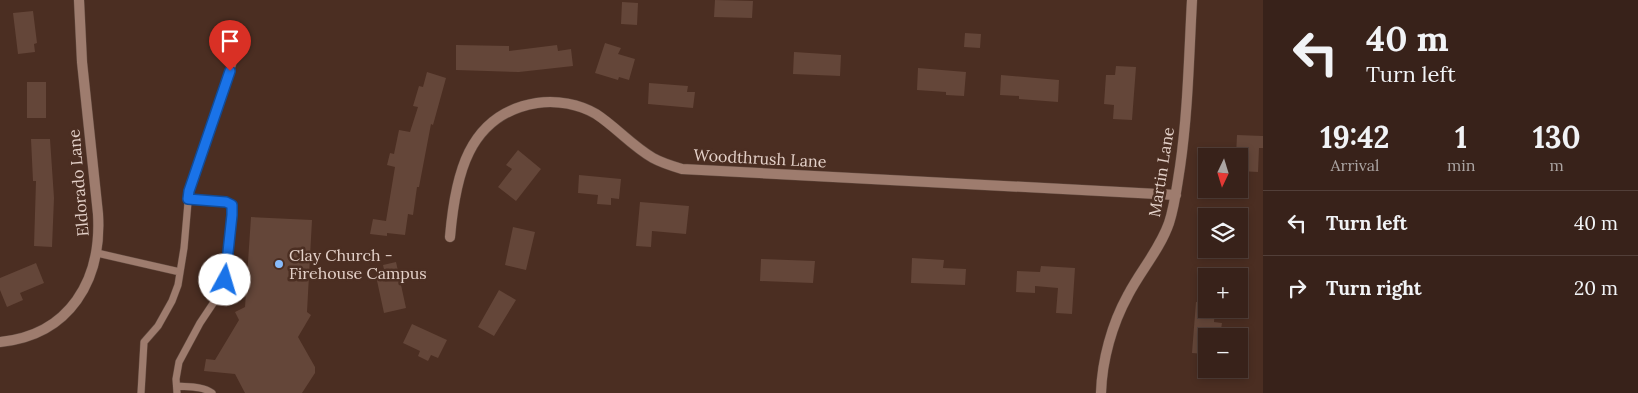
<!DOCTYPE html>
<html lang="en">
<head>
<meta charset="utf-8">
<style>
	:root { --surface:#38221a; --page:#3f2a23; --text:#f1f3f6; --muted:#aba4a2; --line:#523f39 }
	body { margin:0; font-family:Lora,serif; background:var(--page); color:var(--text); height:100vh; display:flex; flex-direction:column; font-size:19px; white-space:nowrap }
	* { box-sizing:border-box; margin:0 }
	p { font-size:16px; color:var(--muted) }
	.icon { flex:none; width:28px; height:28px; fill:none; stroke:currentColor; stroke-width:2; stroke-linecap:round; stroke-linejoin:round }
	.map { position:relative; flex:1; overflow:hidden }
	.details { display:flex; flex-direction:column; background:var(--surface); width:375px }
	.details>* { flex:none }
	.guide { background:#38221a; color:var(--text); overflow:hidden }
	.needle { width:32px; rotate:184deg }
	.tools { position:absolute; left:1198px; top:148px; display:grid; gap:10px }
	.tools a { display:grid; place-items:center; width:50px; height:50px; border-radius:0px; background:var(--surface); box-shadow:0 2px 8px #0003,0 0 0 1px var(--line); font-size:25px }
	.pin { position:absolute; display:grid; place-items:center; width:42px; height:42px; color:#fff; margin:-51px -21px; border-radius:50% 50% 50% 0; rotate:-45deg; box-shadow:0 0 5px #0007 }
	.pin .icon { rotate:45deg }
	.me { position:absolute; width:55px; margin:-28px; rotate:6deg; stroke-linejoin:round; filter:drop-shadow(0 0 4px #0008) }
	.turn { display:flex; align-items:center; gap:18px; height:105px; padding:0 20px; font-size:22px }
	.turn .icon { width:65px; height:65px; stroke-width:2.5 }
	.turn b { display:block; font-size:35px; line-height:42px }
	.eta { display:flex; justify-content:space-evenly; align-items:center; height:85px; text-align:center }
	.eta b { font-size:30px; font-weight:800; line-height:35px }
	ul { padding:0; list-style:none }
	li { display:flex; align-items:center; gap:15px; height:65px; padding:0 20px; border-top:1px solid var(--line) }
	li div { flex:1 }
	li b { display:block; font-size:19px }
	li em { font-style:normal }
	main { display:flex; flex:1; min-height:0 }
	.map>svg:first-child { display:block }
	.building { fill:#644639 }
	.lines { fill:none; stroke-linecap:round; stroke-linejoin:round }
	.lane-casing { stroke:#624a3f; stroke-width:8 }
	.street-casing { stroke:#624a3f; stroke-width:11 }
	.lane { stroke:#9e7c6e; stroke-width:7 }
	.street { stroke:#9e7c6e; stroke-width:10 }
	.route-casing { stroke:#114b97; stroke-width:12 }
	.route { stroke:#1a73e8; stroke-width:9 }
	.poi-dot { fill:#87bbfb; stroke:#4b2e22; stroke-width:2 }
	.labels { text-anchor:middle; stroke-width:5; stroke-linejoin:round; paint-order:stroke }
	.street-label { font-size:16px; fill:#e4d1c9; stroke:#4b2e22 }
	.poi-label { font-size:16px; fill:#e4d1c9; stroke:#4b2e22; text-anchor:start }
</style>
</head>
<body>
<main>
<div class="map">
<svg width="1263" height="393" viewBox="0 0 1263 393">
	<rect width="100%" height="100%" fill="#4b2e22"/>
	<path class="building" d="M 715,0 L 753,1 L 752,18 L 714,17 Z
		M 622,2 L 638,3 L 637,25 L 621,24 Z
		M 33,11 L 37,43 L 34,44 L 35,52 L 18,54 L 13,13 Z
		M 965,33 L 981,34 L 980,48 L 964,47 Z
		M 605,43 L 621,48 L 618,54 L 635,59 L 629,80 L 619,77 L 618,80 L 595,73 Z
		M 456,45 L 509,46 L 509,51 L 557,45 L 558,51 L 571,49 L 573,66 L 519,72 L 456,70 Z
		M 794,52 L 841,55 L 840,76 L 793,74 Z
		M 1116,66 L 1136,67 L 1132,120 L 1113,119 L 1114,105 L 1104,104 L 1106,75 L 1115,75 Z
		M 918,68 L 966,72 L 964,96 L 946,95 L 946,92 L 917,90 Z
		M 427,72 L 446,78 L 433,125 L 431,124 L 419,187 L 417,187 L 413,215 L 408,214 L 405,235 L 387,233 L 387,236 L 370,234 L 373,219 L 386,221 L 395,167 L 387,165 L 390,153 L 394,154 L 399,130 L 410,132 L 418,107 L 413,106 L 419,86 L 423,87 Z
		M 1001,75 L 1059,80 L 1058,102 L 1019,99 L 1019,96 L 1000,95 Z
		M 27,82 L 46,82 L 46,118 L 27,118 Z
		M 649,83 L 688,86 L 687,92 L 695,92 L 693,108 L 648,104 Z
		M 1237,135 L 1263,136 L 1263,148 L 1259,148 L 1258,172 L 1239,171 L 1239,156 L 1236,156 Z
		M 31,139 L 50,139 L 54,198 L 52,247 L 34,246 L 36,181 L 33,181 Z
		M 518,150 L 541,169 L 516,201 L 498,187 L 512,169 L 506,165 Z
		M 579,175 L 621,179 L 619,199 L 611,198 L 611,205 L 597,204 L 598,195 L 578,193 Z
		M 640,202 L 689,206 L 686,234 L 652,231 L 651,247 L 636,246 Z
		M 251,217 L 312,220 L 307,312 L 311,315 L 298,337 L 315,367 L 315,373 L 302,393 L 245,393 L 235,374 L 204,371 L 206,359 L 215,360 L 239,320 L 235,312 L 245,307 Z
		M 513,227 L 535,232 L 526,270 L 505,265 Z
		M 912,258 L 944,260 L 943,268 L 966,269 L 965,285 L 911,283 Z
		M 761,259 L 815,261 L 813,283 L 760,281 Z
		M 396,262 L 406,308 L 384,313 L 376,276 L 385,274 L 383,265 Z
		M 36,263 L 44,283 L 20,293 L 23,300 L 7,307 L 0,290 L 0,278 Z
		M 1041,266 L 1075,268 L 1072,314 L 1056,313 L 1058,288 L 1035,286 L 1035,293 L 1016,292 L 1017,271 L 1040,272 Z
		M 499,290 L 516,300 L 494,336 L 478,327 Z
		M 1196,302 L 1206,303 L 1206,309 L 1215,309 L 1214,322 L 1222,323 L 1220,336 L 1206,336 L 1206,354 L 1192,353 Z
		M 412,324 L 447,340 L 438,358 L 431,355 L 428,361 L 418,356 L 420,351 L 403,343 Z"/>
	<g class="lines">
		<defs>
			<path id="lane" d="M 97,253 L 180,272
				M 177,386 C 188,387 203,386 212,393
				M 141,393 L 144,342 L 158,326 L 172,301 L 178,285 L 184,248 L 189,191 L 236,54
				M 177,393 L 176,379 L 179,362 L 200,323 L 220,293 L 225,280 L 232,213 L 232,205 L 225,202 L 188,199"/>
			<path id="street" d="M 450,237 C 455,178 467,114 537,103 C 557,100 579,104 596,114 C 616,127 632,146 653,158 C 662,163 672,166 682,169 L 1176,195
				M 0,342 C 70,335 102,280 98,214 L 82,62 L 79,0
				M 1101,393 C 1102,360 1112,324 1128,295 C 1141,270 1160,249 1169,223 C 1175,205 1177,185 1180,167 C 1188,112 1189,55 1192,0"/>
		</defs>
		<use href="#lane" class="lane-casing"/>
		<use href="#street" class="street-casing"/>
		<use href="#lane" class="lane"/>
		<use href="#street" class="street"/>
	</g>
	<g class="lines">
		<defs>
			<path id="route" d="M 225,280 L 232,215 L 232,205 L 226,202 L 188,199 L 189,191 L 230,71"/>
		</defs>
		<use href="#route" class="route-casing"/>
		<use href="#route" class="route"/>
	</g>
	<circle class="poi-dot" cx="279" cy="264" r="5"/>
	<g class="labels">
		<g class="street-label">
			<text transform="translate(760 158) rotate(3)" y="6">Woodthrush Lane</text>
			<text transform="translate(1161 172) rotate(-81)" y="6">Martin Lane</text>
			<text transform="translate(78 183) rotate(-95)" y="6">Eldorado Lane</text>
		</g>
		<g class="poi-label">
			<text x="289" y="261">Clay Church -<tspan x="289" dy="18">Firehouse Campus</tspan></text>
		</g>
	</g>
</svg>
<div class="tools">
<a><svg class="needle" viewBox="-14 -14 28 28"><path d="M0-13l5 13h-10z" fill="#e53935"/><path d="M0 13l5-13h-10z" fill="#aba4a2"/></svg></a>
<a><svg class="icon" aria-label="layers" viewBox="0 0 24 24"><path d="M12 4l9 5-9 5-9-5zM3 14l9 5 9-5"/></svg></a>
<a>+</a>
<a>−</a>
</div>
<div class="pin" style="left:230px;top:71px;background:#d93025"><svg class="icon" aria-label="arrive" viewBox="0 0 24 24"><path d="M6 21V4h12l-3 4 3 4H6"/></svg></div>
<svg class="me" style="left:225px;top:280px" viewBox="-20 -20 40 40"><circle r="19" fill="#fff"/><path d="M0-13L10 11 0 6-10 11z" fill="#1a73e8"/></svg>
</div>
<section class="details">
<div class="guide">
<div class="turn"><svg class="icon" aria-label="left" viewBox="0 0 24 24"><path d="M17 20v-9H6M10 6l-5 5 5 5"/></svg><div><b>40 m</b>Turn left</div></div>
</div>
<div class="eta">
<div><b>19:42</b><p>Arrival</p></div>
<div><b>1</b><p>min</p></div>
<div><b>130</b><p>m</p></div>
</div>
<ul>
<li><svg class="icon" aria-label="left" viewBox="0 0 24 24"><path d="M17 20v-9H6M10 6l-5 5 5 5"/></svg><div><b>Turn left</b></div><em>40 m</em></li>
<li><svg class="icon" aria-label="right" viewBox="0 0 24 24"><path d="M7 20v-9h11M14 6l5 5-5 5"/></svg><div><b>Turn right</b></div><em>20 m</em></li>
</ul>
</section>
</main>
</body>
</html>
